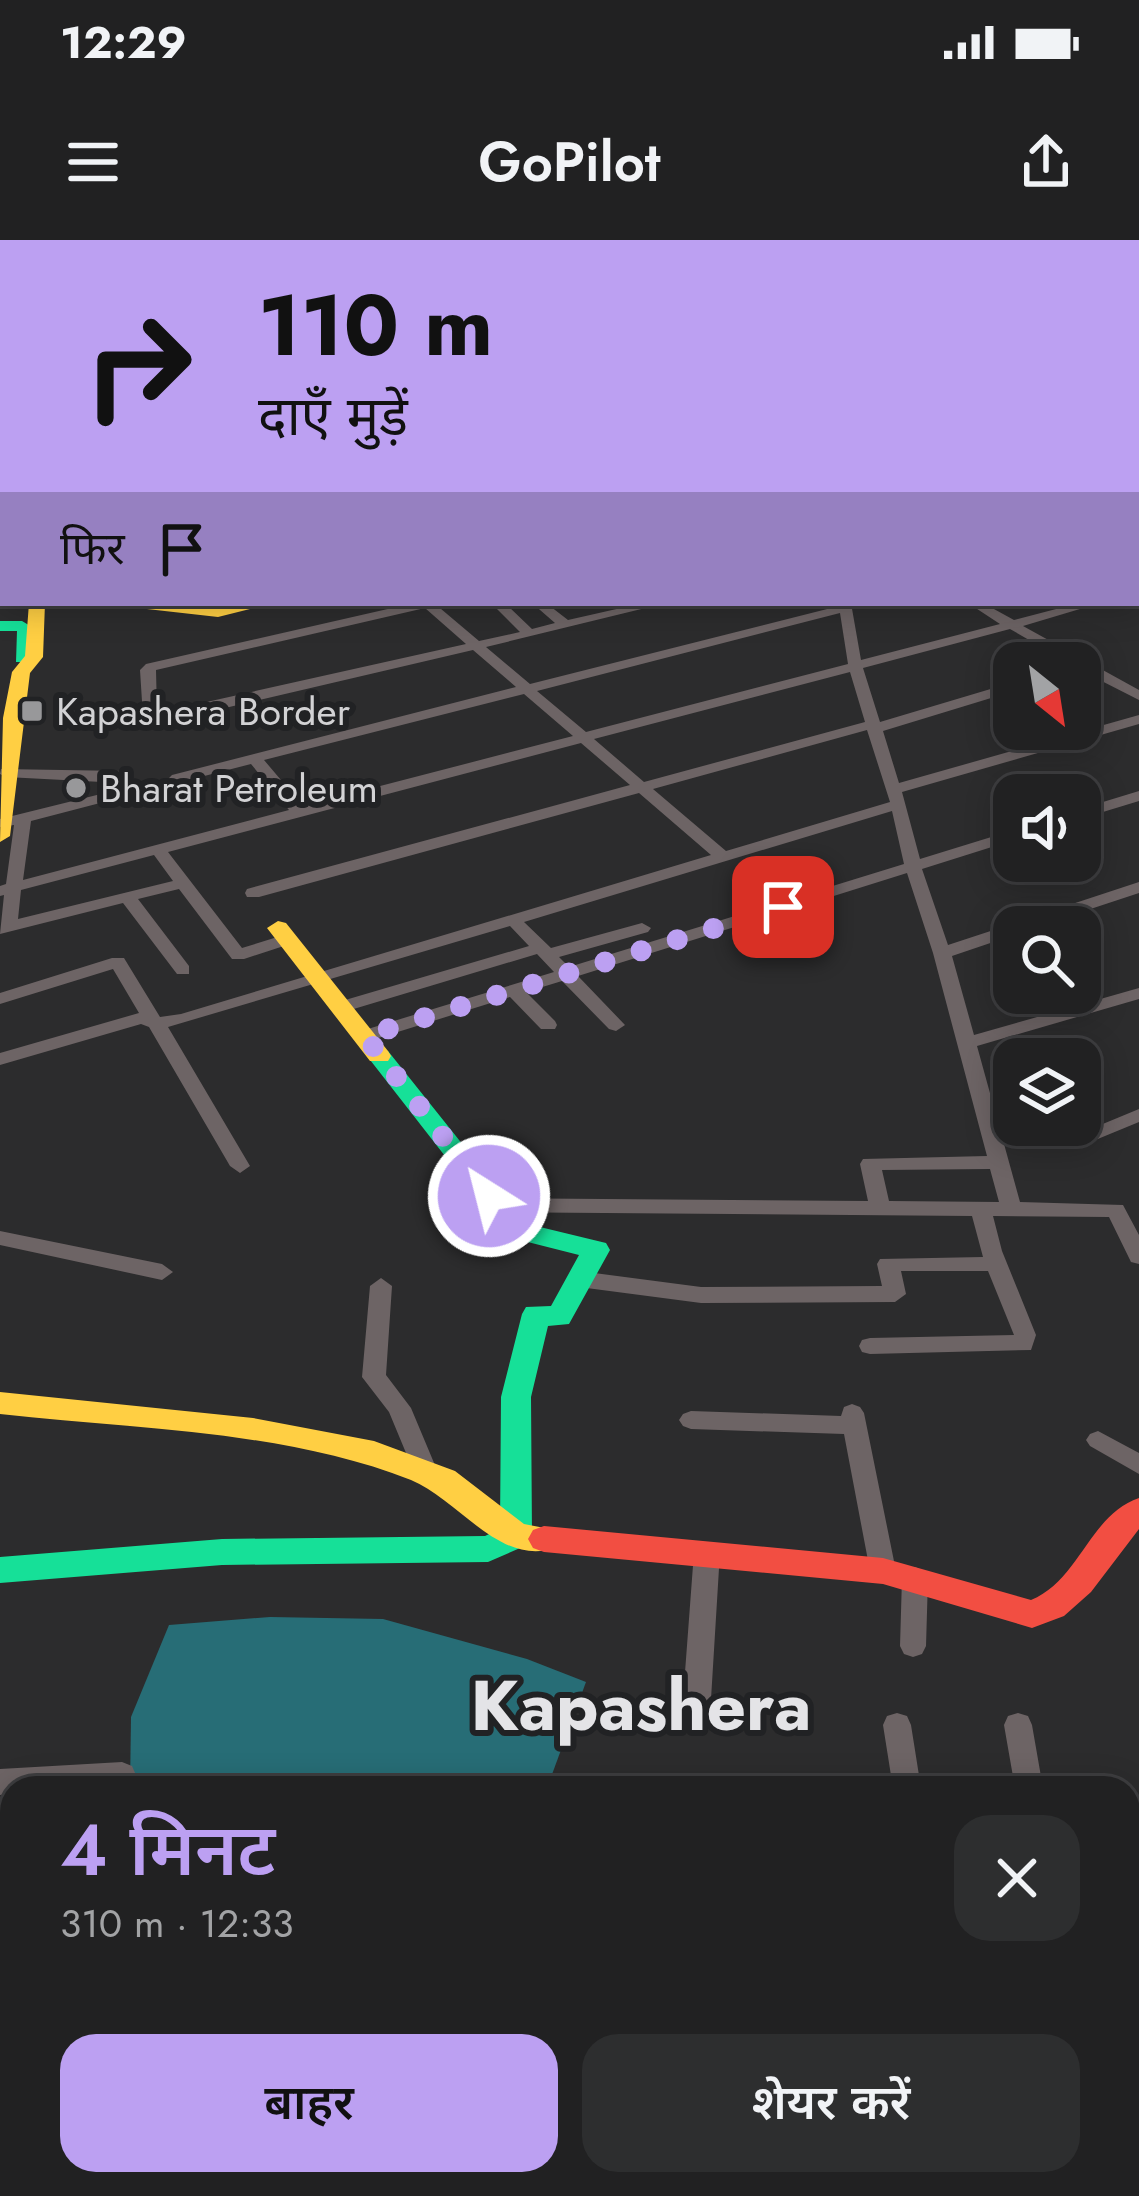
<!DOCTYPE html>
<html lang="hi">
<head>
<meta charset="utf-8">
<style>
	:root { --surface:#212122; --page:#2d2e2f; --text:#f1f3f6; --muted:#a2a3a5; --line:#3e3e40; --accent:#bca0f2 }
	body { margin:0; font-family:Jost,"Noto Sans Devanagari",sans-serif; background:var(--page); color:var(--text); height:100vh; display:flex; flex-direction:column; font-size:45px; white-space:nowrap }
	* { box-sizing:border-box; margin:0 }
	p { font-size:39px; color:var(--muted) }
	.icon { flex:none; width:66px; height:66px; fill:none; stroke:currentColor; stroke-width:2; stroke-linecap:round; stroke-linejoin:round }
	.map { position:relative; flex:1; overflow:hidden }
	.sheet { position:absolute; left:0px; top:1536px; width:1140px; height:420px; display:flex; flex-direction:column; background:var(--surface); border-radius:36px 36px 0 0; box-shadow:0 6px 30px #0003,0 0 0 3px var(--line) }
	.sheet>* { flex:none }
	.top-card { position:absolute; left:0px; top:0px; width:1140px; height:366px; box-shadow:0 6px 30px #0003,0 0 0 3px var(--line); background:#bca0f2; color:#111; overflow:hidden }
	.needle { width:78px; rotate:150deg }
	.fabs { position:absolute; left:993px; top:402px; display:grid; gap:24px }
	.fabs a { display:grid; place-items:center; width:108px; height:108px; border-radius:24px; background:var(--surface); box-shadow:0 6px 30px #0003,0 0 0 3px var(--line); font-size:60px }
	.pin { position:absolute; display:grid; place-items:center; width:102px; height:102px; color:#fff; margin:-51px; border-radius:24px; box-shadow:0 6px 18px #0006 }
	.me { position:absolute; width:132px; margin:-66px; rotate:324deg; stroke-linejoin:round; filter:drop-shadow(0 0 9px #0008) }
	.turn { display:flex; align-items:center; gap:42px; height:252px; padding:0 60px; font-size:54px }
	.turn .icon { width:156px; height:156px; stroke-width:2.5 }
	.turn b { display:block; font-size:84px; line-height:102px }
	.then { display:flex; align-items:center; height:114px; padding:0 60px; background:#0003; gap:24px; font-size:45px }
	.round { display:grid; place-items:center; flex:none; width:126px; height:126px; border-radius:36px; background:var(--page) }
	.summary { display:flex; align-items:center; justify-content:space-between; height:204px; padding:0 60px }
	h1 { font-size:72px; font-weight:600; line-height:90px; color:var(--accent) }
	.primary-button { display:flex; gap:24px; margin-top:auto; padding:24px 60px }
	.primary-button a { flex:1; height:138px; border-radius:36px; background:var(--accent); color:#111; font-size:48px; font-weight:600; line-height:138px; text-align:center }
	.primary-button a+a { background:var(--page); color:var(--text) }
	.status { display:flex; justify-content:space-between; align-items:center; height:84px; padding:0 60px; background:var(--surface); direction:ltr }
	.status svg { height:33px; fill:currentColor }
	header { display:flex; justify-content:space-between; align-items:center; height:156px; padding:0 60px; background:var(--surface); font-size:54px; font-weight:600 }
	.map>svg:first-child { display:block }
	.water { fill:#276d76 }
	.lines { fill:none; stroke-linecap:round; stroke-linejoin:round }
	.stream { stroke:#276d76; stroke-width:3 }
	.street { fill:#6d6465; fill-rule:evenodd }
	.fast { fill:#16e098; fill-rule:evenodd }
	.slow { fill:#ffcf43; fill-rule:evenodd }
	.jam { fill:#f24e42; fill-rule:evenodd }
	.route { stroke:#bca0f2; stroke-width:21; stroke-dasharray:0 37.8 }
	.poi-dot { fill:#98989a; stroke:#212224; stroke-width:4.5 }
	.labels { text-anchor:middle; stroke-width:12; stroke-linejoin:round; paint-order:stroke }
	.far-poi-label { font-size:39px; fill:#d2d2d4; stroke:#212224; text-anchor:start }
	.near-district-label { font-size:69px; font-weight:bold; fill:#e4e4e7; stroke:#212224 }
</style>
</head>
<body>
<div class="status"><b>12:29</b><svg viewBox="0 0 49 12"><path d="M0 12V9h3v3zM5 12V6h3v6zM10 12V3h3v9zM15 12V0h3v12zM26 1h20v11H26zM47 4h2v5h-2z"/></svg></div>
<header><svg class="icon" aria-label="menu" viewBox="0 0 24 24"><path d="M4 6h16M4 12h16M4 18h16"/></svg>GoPilot<svg class="icon" aria-label="share" viewBox="0 0 24 24"><path d="M12 15V3M7 8l5-5 5 5M5 13v7h14v-7"/></svg></header>
<div class="map">
<svg width="1139" height="1956" viewBox="0 0 1139 1956">
	<rect width="100%" height="100%" fill="#2c2c2d"/>
	<path class="water" d="M 270,1377 L 383,1379 L 527,1419 L 586,1442 L 547,1548 L 130,1548 L 131,1477 L 169,1385 Z"/>
	<g class="lines">
		<path class="stream" d="M 165,363 L 204,367
			M 217,368 L 235,363"/>
		<path class="street" d="M 255,0 L 264,0 L 260,2 Z
			M 312,0 L 568,1 L 572,3 L 311,3 Z
			M 659,0 L 667,0 L 667,3 L 659,3 Z
			M 912,0 L 920,0 L 920,3 L 912,3 Z
			M 1003,0 L 1011,0 L 1012,3 L 1004,3 Z
			M 0,14 L 3,15 L 3,22 L 0,21 Z
			M 1137,93 L 1139,94 L 1139,101 L 1137,100 Z
			M 1137,311 L 1139,312 L 1139,320 L 1137,319 Z
			M 1137,348 L 1139,348 L 1139,356 L 1137,356 Z
			M 414,363 L 434,363 L 479,401 L 520,392 L 491,363 L 505,363 L 532,389 L 555,383 L 532,363 L 546,363 L 568,380 L 643,363 L 666,363 L 486,407 L 530,444 L 839,366 L 839,363 L 851,363 L 861,420 L 1000,384 L 968,363 L 983,363 L 1014,380 L 1079,363 L 1100,363 L 1023,386 L 1139,450 L 1139,460 L 1080,430 L 1080,423 L 1069,423 L 1010,389 L 863,428 L 880,482 L 1014,442 L 1014,451 L 883,491 L 899,543 L 1139,475 L 1139,484 L 902,552 L 920,619 L 1014,590 L 1014,600 L 922,629 L 948,705 L 1139,642 L 1139,653 L 1036,687 L 1014,687 L 1014,695 L 952,716 L 974,795 L 1139,748 L 1139,759 L 977,806 L 1020,962 L 1123,965 L 1139,995 L 1139,1024 L 1131,1022 L 1109,977 L 993,976 L 1002,1011 L 1036,1095 L 1031,1110 L 870,1114 L 862,1112 L 859,1106 L 862,1100 L 870,1098 L 1014,1095 L 988,1031 L 901,1031 L 906,1054 L 895,1062 L 701,1063 L 579,1047 L 568,1039 L 579,1031 L 701,1047 L 882,1046 L 877,1024 L 880,1019 L 983,1017 L 972,976 L 487,972 L 477,965 L 487,958 L 868,961 L 860,924 L 863,919 L 987,916 L 933,713 L 907,633 L 578,736 L 625,785 L 616,791 L 609,789 L 562,741 L 526,752 L 555,781 L 557,785 L 555,789 L 541,789 L 510,757 L 372,800 L 358,800 L 356,796 L 358,792 L 554,732 L 537,714 L 347,771 L 335,771 L 332,767 L 335,763 L 529,706 L 510,686 L 168,787 L 250,926 L 240,933 L 230,926 L 149,787 L 141,784 L 0,825 L 0,813 L 139,773 L 113,729 L 0,764 L 0,753 L 112,718 L 124,718 L 160,777 L 181,774 L 711,615 L 639,553 L 259,657 L 247,657 L 245,653 L 247,649 L 630,545 L 581,503 L 168,612 L 242,708 L 287,694 L 293,695 L 293,703 L 244,719 L 232,719 L 179,649 L 138,659 L 189,726 L 189,734 L 177,734 L 123,663 L 0,694 L 4,655 L 0,656 L 0,646 L 6,644 L 14,585 L 0,587 L 0,579 L 117,550 L 121,543 L 6,537 L 0,534 L 1,529 L 124,531 L 129,533 L 137,543 L 127,556 L 31,581 L 23,640 L 289,570 L 251,524 L 177,543 L 169,538 L 172,535 L 516,447 L 473,410 L 165,482 L 143,477 L 140,430 L 146,424 ZM 425,368 L 466,404 L 157,473 L 156,430 ZM 840,373 L 848,424 L 586,492 L 537,451 ZM 850,432 L 865,482 L 644,542 L 594,499 ZM 524,454 L 573,496 L 303,566 L 264,520 ZM 867,490 L 890,562 L 726,611 L 653,549 ZM 892,571 L 904,624 L 569,727 L 559,717 L 648,692 L 651,688 L 642,683 L 551,708 L 524,682 ZM 154,615 L 173,641 L 18,679 L 21,650 ZM 990,929 L 999,962 L 889,961 L 882,930 Z
			M 1139,551 L 1139,561 L 1080,579 L 1080,569 Z
			M 1139,869 L 1139,882 L 1088,903 L 1078,897 L 1081,893 Z
			M 0,991 L 162,1024 L 173,1032 L 162,1040 L 0,1005 Z
			M 381,1038 L 392,1046 L 386,1135 L 411,1168 L 437,1230 L 434,1237 L 425,1239 L 416,1237 L 389,1172 L 362,1137 L 370,1046 Z
			M 852,1164 L 860,1167 L 864,1173 L 896,1331 L 892,1338 L 883,1341 L 874,1338 L 870,1331 L 844,1194 L 691,1189 L 683,1186 L 679,1180 L 683,1174 L 691,1171 L 841,1176 L 844,1167 Z
			M 1098,1191 L 1139,1213 L 1139,1234 L 1090,1206 L 1086,1200 L 1090,1194 Z
			M 707,1302 L 716,1305 L 720,1312 L 711,1459 L 707,1467 L 697,1471 L 687,1467 L 683,1459 L 694,1312 L 698,1305 Z
			M 915,1327 L 924,1331 L 928,1338 L 926,1406 L 922,1414 L 913,1417 L 904,1414 L 900,1406 L 902,1338 L 906,1331 Z
			M 897,1473 L 907,1476 L 911,1485 L 921,1548 L 893,1548 L 883,1485 L 887,1476 Z
			M 1018,1473 L 1028,1476 L 1032,1485 L 1043,1548 L 1015,1548 L 1004,1485 L 1008,1476 Z
			M 122,1522 L 132,1526 L 136,1535 L 132,1544 L 122,1548 L 12,1548 L 12,1554 L 0,1555 L 0,1529 Z
			M 1128,1636 L 1139,1636 L 1139,1664 L 1128,1664 Z
			M 1139,1694 L 1139,1724 L 1128,1729 L 1128,1699 Z
			M 0,1740 L 12,1741 L 12,1771 L 0,1770 Z
			M 697,1944 L 764,1944 L 769,1956 L 692,1956 Z"/>
		<path class="fast" d="M 846,0 L 856,0 L 856,3 L 846,3 Z
			M 1137,45 L 1139,45 L 1139,51 L 1137,51 Z
			M 0,110 L 3,110 L 3,118 L 0,118 Z
			M 1137,270 L 1139,270 L 1139,280 L 1137,280 Z
			M 0,381 L 22,381 L 32,387 L 28,422 L 16,422 L 17,391 L 0,391 Z
			M 379,809 L 388,811 L 495,945 L 499,977 L 606,1003 L 610,1010 L 569,1084 L 548,1086 L 531,1157 L 532,1296 L 527,1305 L 488,1322 L 222,1325 L 0,1343 L 0,1317 L 222,1299 L 485,1296 L 500,1289 L 501,1157 L 522,1074 L 526,1067 L 551,1066 L 579,1015 L 476,989 L 473,952 L 367,816 Z"/>
		<path class="slow" d="M 0,177 L 3,177 L 3,185 L 0,185 Z
			M 3,267 L 3,288 L 0,289 L 0,268 Z
			M 29,363 L 45,363 L 43,417 L 30,433 L 10,596 L 0,602 L 3,478 L 12,432 L 25,416 Z
			M 130,363 L 218,367 L 274,363 L 218,377 L 138,368 Z
			M 278,681 L 286,683 L 388,811 L 391,816 L 388,821 L 370,821 L 267,688 Z
			M 0,1152 L 253,1178 L 374,1201 L 455,1231 L 524,1284 L 555,1290 L 560,1299 L 555,1308 C 500,1327 458,1259 411,1240 C 283,1190 135,1189 0,1174 Z"/>
		<path class="jam" d="M 312,0 L 310,3 L 298,3 L 300,0 Z
			M 1139,1258 L 1139,1289 L 1091,1352 L 1064,1376 L 1032,1388 L 883,1344 L 544,1312 L 533,1308 L 528,1299 L 533,1290 L 544,1286 L 883,1318 L 1031,1360 C 1080,1340 1089,1275 1139,1258 Z"/>
	</g>
	<g class="lines">
		<path class="route" d="M 489,956 L 365,796 L 783,667"/>
	</g>
	<g class="poi-dot">
		<rect x="20" y="459" width="24" height="24" rx="6"/>
		<circle cx="76" cy="548" r="12"/>
	</g>
	<g class="labels">
		<g class="far-poi-label">
			<text x="56" y="485">Kapashera Border</text>
			<text x="100" y="562">Bharat Petroleum</text>
		</g>
		<g class="near-district-label">
			<text x="641" y="1490">Kapashera</text>
		</g>
	</g>
</svg>
<div class="fabs">
<a><svg class="needle" viewBox="-14 -14 28 28"><path d="M0-13l5 13h-10z" fill="#e53935"/><path d="M0 13l5-13h-10z" fill="#a2a3a5"/></svg></a>
<a><svg class="icon" aria-label="sound" viewBox="0 0 24 24"><path d="M4 9h4l5-4v14l-5-4H4zM17 9q2 3 0 6"/></svg></a>
<a><svg class="icon" aria-label="search" viewBox="0 0 24 24"><circle cx="10" cy="10" r="6"/><path d="M15 15l6 6"/></svg></a>
<a><svg class="icon" aria-label="layers" viewBox="0 0 24 24"><path d="M12 4l9 5-9 5-9-5zM3 14l9 5 9-5"/></svg></a>
</div>
<div class="pin" style="left:783px;top:667px;background:#d93025"><svg class="icon" aria-label="arrive" viewBox="0 0 24 24"><path d="M6 21V4h12l-3 4 3 4H6"/></svg></div>
<svg class="me" style="left:489px;top:956px" viewBox="-20 -20 40 40"><circle r="17" fill="#bca0f2" stroke="#fff" stroke-width="3"/><path d="M0-11L8 9 0 5-8 9z" fill="#fff"/></svg>
<div class="top-card">
<div class="turn"><svg class="icon" aria-label="right" viewBox="0 0 24 24"><path d="M7 20v-9h11M14 6l5 5-5 5"/></svg><div><b>110 m</b>दाएँ मुड़ें</div></div>
<div class="then">फिर<svg class="icon" aria-label="arrive" viewBox="0 0 24 24"><path d="M6 21V4h12l-3 4 3 4H6"/></svg></div>
</div>
<section class="sheet">
<div class="summary"><div><h1>4 मिनट</h1><p>310 m · 12:33</p></div><a class="round"><svg class="icon" aria-label="close" viewBox="0 0 24 24"><path d="M6 6l12 12M18 6L6 18"/></svg></a></div>
<div class="primary-button"><a>बाहर</a><a>शेयर करें</a></div>
</section>
</div>
</body>
</html>
